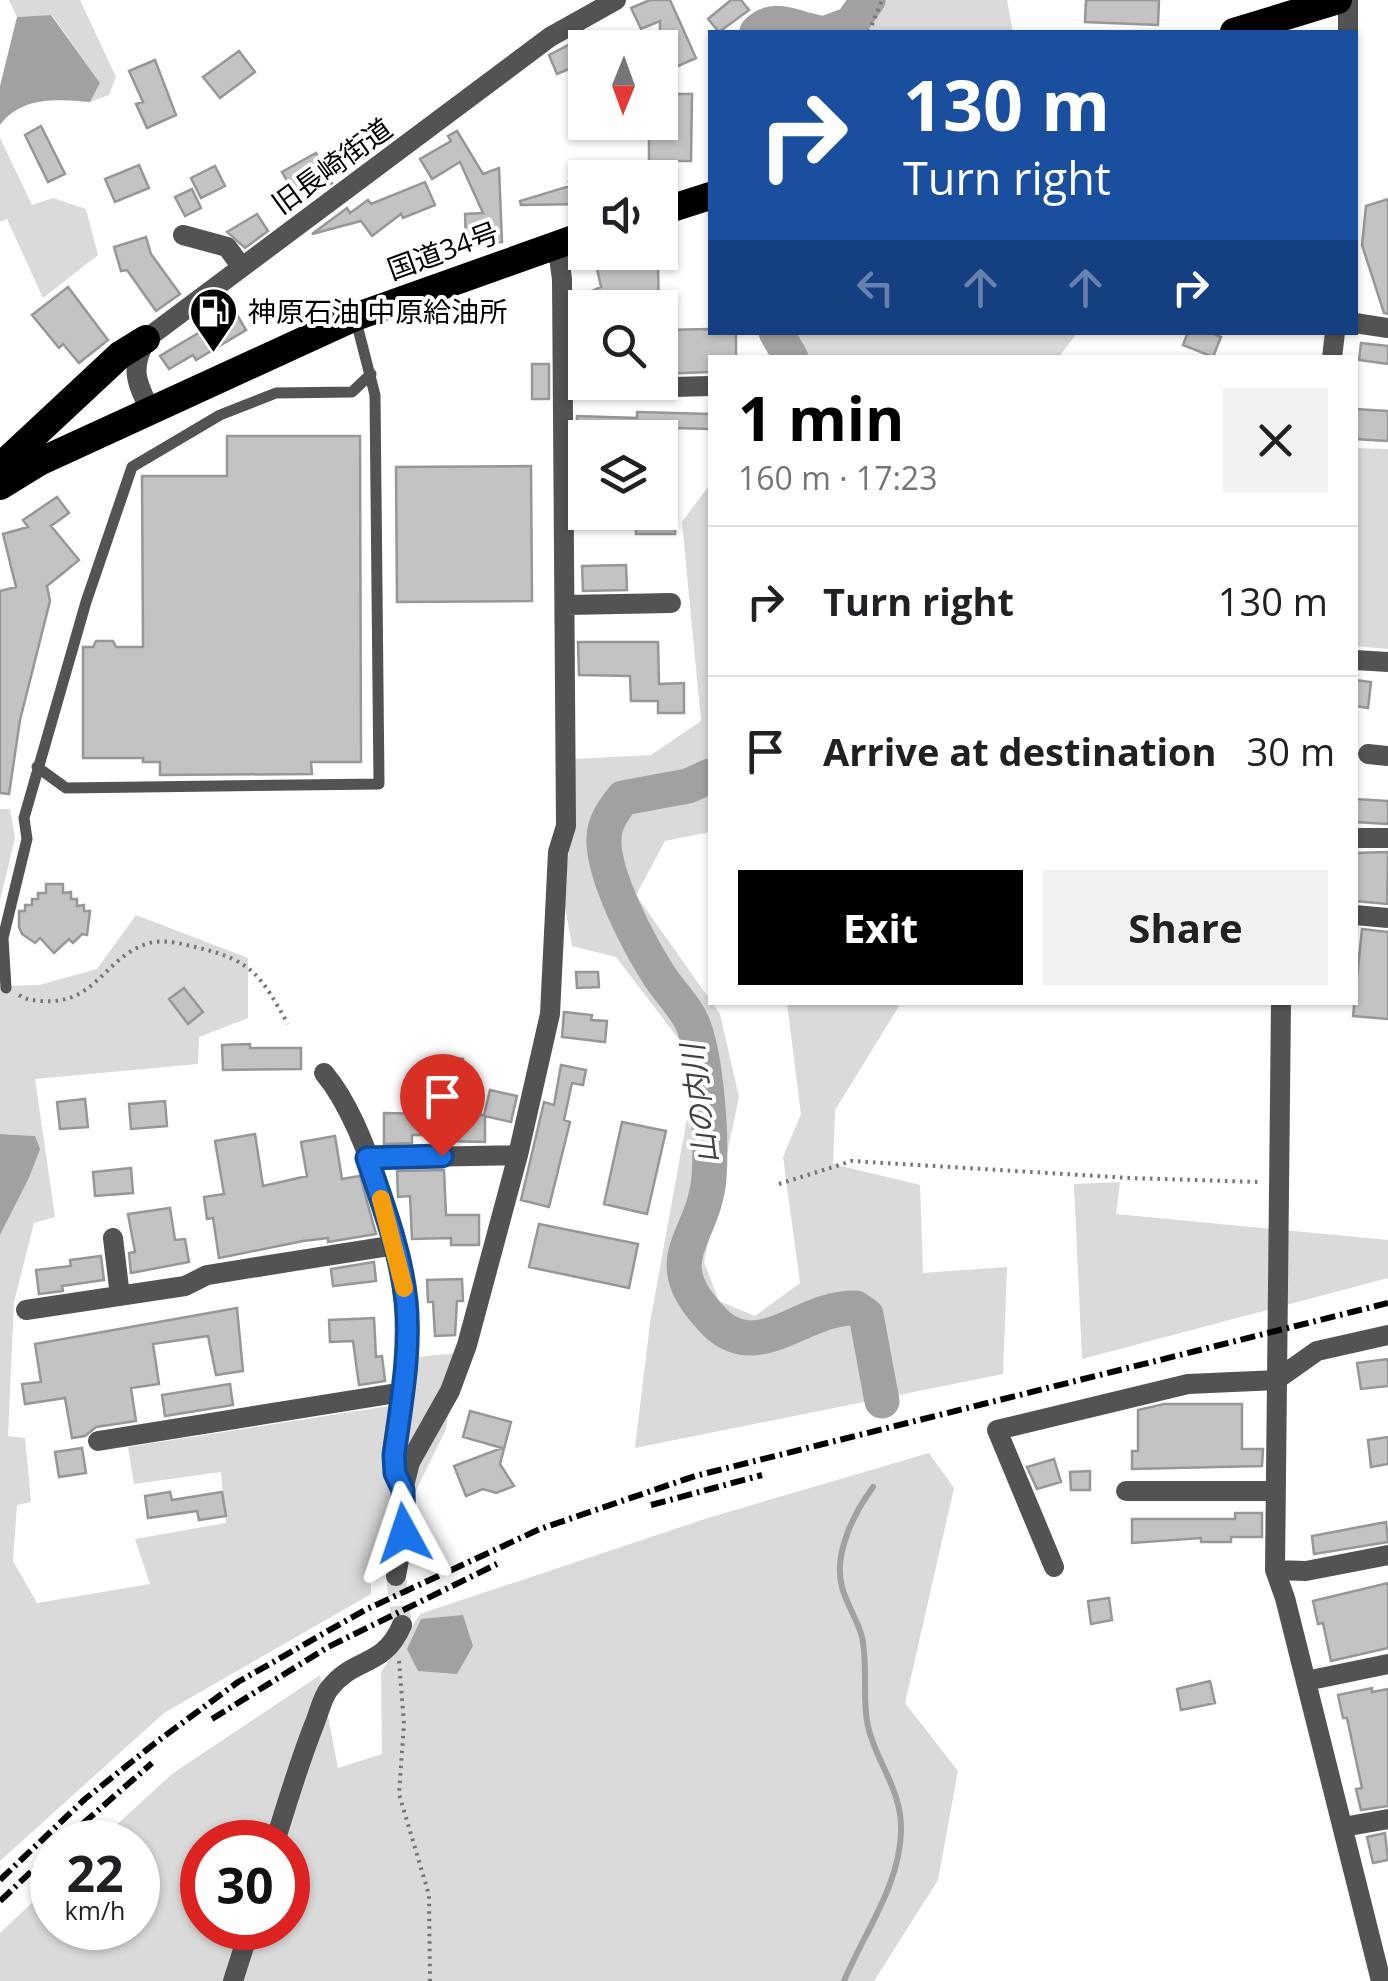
<!DOCTYPE html>
<html lang="en">
<head>
<meta charset="utf-8">
<style>
	:root { --surface:#fff; --page:#f2f2f2; --text:#202124; --muted:#757577; --line:#e0e0e0; --accent:#000 }
	body { margin:0; font-family:"Open Sans","Noto Sans JP",sans-serif; background:var(--page); color:var(--text); height:100vh; display:flex; flex-direction:column; font-size:38px; white-space:nowrap }
	* { box-sizing:border-box; margin:0 }
	p { font-size:32px; color:var(--muted) }
	.icon { flex:none; width:55px; height:55px; fill:none; stroke:currentColor; stroke-width:2; stroke-linecap:round; stroke-linejoin:round }
	.map { position:relative; flex:1; overflow:hidden }
	.sheet { position:absolute; left:708px; top:355px; width:650px; height:650px; display:flex; flex-direction:column; background:var(--surface); border-radius:0px; box-shadow:0 2px 8px #0004 }
	.sheet>* { flex:none }
	.banner { position:absolute; left:708px; top:30px; width:650px; height:305px; border-radius:0px; box-shadow:0 2px 8px #0004; background:#1a4fa0; color:#fff; overflow:hidden }
	.needle { width:65px; rotate:181deg }
	.buttons { position:absolute; left:568px; top:30px; display:grid; gap:20px }
	.buttons a { display:grid; place-items:center; width:110px; height:110px; border-radius:0px; background:var(--surface); box-shadow:0 2px 8px #0004; font-size:50px }
	.speed { position:absolute; left:30px; top:1820px; display:flex; gap:20px; font-size:50px; font-weight:700; text-align:center }
	.speed>* { display:grid; place-content:center; width:130px; height:130px; border-radius:50%; background:var(--surface); box-shadow:0 2px 8px #0004; line-height:1 }
	.speed small { font-size:25px; font-weight:400 }
	.speed .limit { border:15px solid #d22; background:#fff; color:#111 }
	.pin { position:absolute; display:grid; place-items:center; width:85px; height:85px; color:#fff; margin:-102px -42px; border-radius:50% 50% 50% 0; rotate:-45deg; box-shadow:0 0 10px #0007 }
	.pin .icon { rotate:45deg }
	.me { position:absolute; width:110px; margin:-55px; rotate:355deg; stroke-linejoin:round; filter:drop-shadow(0 0 8px #0008) }
	.turn { display:flex; align-items:center; gap:35px; height:210px; padding:0 30px; font-size:45px }
	.turn .icon { width:130px; height:130px; stroke-width:2.5 }
	.turn b { display:block; font-size:70px; line-height:85px }
	.lanes { display:flex; align-items:center; height:95px; padding:0 30px; background:#0003; justify-content:center; gap:50px; direction:ltr }
	.lanes .off { opacity:.35 }
	.round { display:grid; place-items:center; flex:none; width:105px; height:105px; border-radius:0px; background:var(--page) }
	.head { display:flex; align-items:center; justify-content:space-between; height:170px; padding:0 30px }
	h1 { font-size:60px; font-weight:700; line-height:75px; color:var(--accent) }
	.primary-button { display:flex; gap:20px; margin-top:auto; padding:20px 30px }
	.primary-button a { flex:1; height:115px; border-radius:0px; background:var(--accent); color:#fff; font-size:40px; font-weight:700; line-height:115px; text-align:center }
	.primary-button a+a { background:var(--page); color:var(--text) }
	ul { padding:0; list-style:none }
	li { display:flex; align-items:center; gap:30px; height:150px; padding:0 30px; border-top:2px solid var(--line) }
	li div { flex:1 }
	li b { display:block; font-size:38px }
	li em { font-style:normal }
	.map>svg:first-child { display:block }
	.green { fill:#dadada; fill-rule:evenodd }
	.water { fill:#a1a1a1 }
	.lines { fill:none; stroke-linecap:round; stroke-linejoin:round }
	.stream { stroke:#a1a1a1; stroke-width:6 }
	.river { stroke:#a1a1a1; stroke-width:35 }
	.building { fill:#c3c3c3; stroke:#979797; stroke-width:2.5 }
	.minor-tunnel { stroke:#d9d9d9; stroke-width:20; stroke-dasharray:20 10; stroke-linecap:butt }
	.path { stroke:#757575; stroke-width:4; stroke-dasharray:2.5 5; stroke-linecap:butt }
	.service { stroke:#535353; stroke-width:11 }
	.minor { stroke:#535353; stroke-width:20 }
	.trunk { stroke:#000; stroke-width:28 }
	.rail { stroke:#000; stroke-width:6; stroke-dasharray:15 5 2.5 5; stroke-linecap:butt }
	.route-casing { stroke:#114b97; stroke-width:25 }
	.route { stroke:#1a73e8; stroke-width:18 }
	.slow { stroke:#f59e0b; stroke-width:18 }
	.labels { text-anchor:middle; stroke-width:8; stroke-linejoin:round; paint-order:stroke }
	.street-label { font-size:28px; fill:#000; stroke:#fff }
	.poi-label { font-size:28px; fill:#000; stroke:#fff; text-anchor:start }
	.water-label { font-size:30px; font-style:italic; fill:#424242; stroke:#fff }
</style>
</head>
<body>
<div class="map">
<svg width="1388" height="1981" viewBox="0 0 1388 1981">
	<rect width="100%" height="100%" fill="#fff"/>
	<path class="green" d="M 9,0 L 80,0 L 116,77 L 109,95 L 90,102 L 100,83 L 52,15 L 17,17 Z
		M 877,0 L 1007,0 L 1013,32 L 857,32 L 864,28 Z
		M 0,138 L 32,205 L 53,198 L 86,209 L 98,255 L 43,298 L 7,219 L 0,222 Z
		M 767,333 L 1077,333 L 1058,358 L 779,357 Z
		M 1355,448 L 1388,449 L 1388,649 L 1355,646 Z
		M 710,484 L 710,832 L 665,841 L 636,895 L 720,1014 L 739,1097 L 704,1262 L 719,1301 L 755,1316 L 800,1283 L 783,1157 L 801,1114 L 787,1003 L 901,1003 L 835,1110 L 833,1164 L 920,1185 L 923,1273 L 1007,1267 L 1003,1374 L 635,1448 L 650,1323 L 697,1063 L 616,957 L 572,946 L 563,896 L 574,814 L 574,759 L 651,755 L 701,721 L 682,522 Z
		M 0,809 L 10,809 L 15,838 L 0,900 Z
		M 136,915 L 248,958 L 248,1018 L 199,1037 L 198,1064 L 35,1079 L 55,1217 L 34,1223 L 14,1302 L 8,1436 L 25,1438 L 31,1502 L 17,1505 L 13,1561 L 37,1603 L 150,1584 L 135,1539 L 226,1523 L 221,1472 L 134,1484 L 128,1447 L 408,1403 L 417,1357 L 457,1353 L 446,1429 L 408,1507 L 371,1566 L 371,1594 L 164,1713 L 0,1861 L 0,1235 L 29,1178 L 39,1149 L 34,1136 L 0,1134 L 0,986 L 39,985 L 97,969 Z
		M 1120,1182 L 1116,1214 L 1388,1240 L 1388,1278 L 1082,1359 L 1074,1184 Z
		M 929,1453 L 954,1488 L 905,1703 L 958,1771 L 938,1880 L 874,1981 L 0,1981 L 0,1933 L 52,1884 L 52,1928 L 138,1928 L 138,1842 L 98,1842 L 172,1774 L 320,1675 L 338,1768 L 382,1754 L 381,1672 L 420,1614 L 711,1517 ZM 202,1842 L 288,1842 L 288,1928 L 202,1928 Z"/>
	<path class="water" d="M 51,15 L 100,83 L 90,102 C 58,99 21,96 0,125 L 0,86 L 17,17 Z
		M 0,1134 L 35,1136 L 40,1149 L 29,1178 L 0,1235 Z
		M 463,1615 L 473,1646 L 457,1674 L 418,1671 L 407,1649 L 421,1619 Z"/>
	<g class="lines">
		<path class="stream" d="M 844,1981 C 864,1933 900,1885 901,1831 C 902,1794 882,1770 871,1737 C 860,1705 869,1670 862,1637 C 858,1620 846,1604 842,1587 C 833,1554 854,1513 873,1487"/>
		<path class="river" d="M 757,32 C 775,14 794,29 816,32
			M 829,32 L 851,24 L 868,0
			M 776,332 L 791,358
			M 710,776 L 688,786 L 623,798 C 614,809 604,823 604,838 C 602,875 640,946 660,977 C 671,994 687,1008 694,1027 C 707,1065 712,1138 709,1178 C 704,1239 655,1258 710,1317 C 720,1329 733,1337 748,1338 C 784,1339 814,1307 856,1308 L 866,1315 L 882,1401"/>
	</g>
	<path class="building" d="M 650,0 L 670,0 L 696,58 L 660,74 L 660,21 L 641,29 L 631,8 Z
		M 731,0 L 741,0 L 749,10 L 719,32 L 708,19 Z
		M 1086,0 L 1159,0 L 1158,25 L 1085,22 Z
		M 578,40 L 585,62 L 557,74 L 549,55 Z
		M 239,51 L 255,72 L 220,98 L 203,77 Z
		M 155,60 L 176,115 L 147,128 L 136,104 L 143,102 L 129,71 Z
		M 660,94 L 692,94 L 691,161 L 649,161 L 649,138 L 660,138 Z
		M 41,126 L 65,174 L 48,182 L 25,135 Z
		M 457,131 L 483,174 L 499,168 L 502,242 L 466,243 L 465,214 L 483,213 L 460,162 L 432,179 L 420,159 L 451,141 L 448,136 Z
		M 316,153 L 332,183 L 299,202 L 282,172 Z
		M 139,165 L 149,188 L 115,202 L 105,179 Z
		M 215,166 L 225,186 L 201,198 L 191,178 Z
		M 585,181 L 585,204 L 521,205 L 520,201 L 570,186 L 569,182 Z
		M 425,182 L 435,205 L 403,218 L 401,214 L 372,236 L 361,221 L 312,234 L 347,208 L 350,213 L 368,200 L 371,204 Z
		M 192,189 L 201,208 L 185,216 L 175,197 Z
		M 1388,199 L 1388,314 L 1384,313 L 1362,245 L 1366,206 Z
		M 257,214 L 268,231 L 245,248 L 227,232 Z
		M 146,237 L 151,254 L 180,294 L 156,311 L 127,270 L 121,271 L 114,247 Z
		M 630,252 L 653,252 L 658,268 L 659,308 L 576,308 L 576,298 L 601,287 L 596,264 Z
		M 68,287 L 108,340 L 79,363 L 63,344 L 59,348 L 32,315 Z
		M 229,301 L 246,330 L 196,360 L 193,355 L 169,369 L 160,356 L 220,320 L 214,310 Z
		M 710,329 L 710,332 L 736,332 L 736,358 L 710,358 L 710,372 L 660,374 L 660,330 Z
		M 1188,332 L 1210,332 L 1221,337 L 1213,357 L 1183,345 Z
		M 1361,343 L 1388,346 L 1388,364 L 1359,360 Z
		M 532,364 L 549,364 L 549,399 L 532,399 Z
		M 1355,409 L 1388,411 L 1388,441 L 1355,439 Z
		M 637,412 L 710,414 L 710,429 L 675,428 L 675,436 L 577,438 L 577,416 L 637,418 Z
		M 227,436 L 360,436 L 361,762 L 311,762 L 312,774 L 160,775 L 160,762 L 143,762 L 143,758 L 83,758 L 83,647 L 93,647 L 96,641 L 113,641 L 116,647 L 143,647 L 142,476 L 227,476 Z
		M 531,466 L 532,601 L 397,602 L 396,467 Z
		M 57,497 L 69,513 L 51,526 L 79,560 L 47,586 L 50,601 L 20,720 L 9,794 L 0,793 L 0,591 L 16,587 L 3,534 L 28,527 L 23,520 Z
		M 660,508 L 675,508 L 675,534 L 636,534 L 635,512 L 660,512 Z
		M 626,565 L 627,590 L 583,591 L 582,566 Z
		M 578,642 L 658,642 L 659,684 L 684,683 L 684,713 L 658,713 L 658,701 L 631,701 L 630,676 L 579,675 Z
		M 1355,680 L 1371,682 L 1368,708 L 1355,706 Z
		M 1355,799 L 1388,801 L 1388,824 L 1355,822 Z
		M 1388,852 L 1387,904 L 1355,901 L 1355,853 Z
		M 46,884 L 63,884 L 63,893 L 71,892 L 71,899 L 77,899 L 77,906 L 84,905 L 84,911 L 90,911 L 87,935 L 82,934 L 73,943 L 69,939 L 54,953 L 40,938 L 35,943 L 22,934 L 19,927 L 19,911 L 25,911 L 25,905 L 32,905 L 32,899 L 38,899 L 38,893 L 46,893 Z
		M 1362,929 L 1388,932 L 1388,1019 L 1353,1016 Z
		M 576,972 L 598,972 L 599,987 L 577,988 Z
		M 184,988 L 203,1012 L 188,1024 L 169,999 Z
		M 564,1012 L 592,1015 L 591,1020 L 607,1021 L 605,1042 L 562,1037 Z
		M 250,1044 L 250,1048 L 301,1048 L 301,1069 L 223,1070 L 222,1045 Z
		M 437,1057 L 463,1059 L 460,1083 L 434,1081 Z
		M 561,1065 L 586,1070 L 583,1085 L 572,1083 L 564,1120 L 570,1122 L 549,1207 L 521,1200 L 544,1102 L 554,1105 Z
		M 490,1090 L 517,1096 L 511,1122 L 485,1116 L 485,1142 L 441,1141 L 441,1135 L 412,1135 L 412,1143 L 384,1144 L 384,1113 L 484,1115 Z
		M 85,1099 L 88,1127 L 60,1129 L 57,1102 Z
		M 165,1101 L 167,1126 L 131,1129 L 129,1104 Z
		M 622,1122 L 666,1131 L 647,1214 L 604,1204 Z
		M 255,1134 L 263,1186 L 307,1176 L 301,1142 L 335,1136 L 342,1179 L 360,1176 L 376,1234 L 328,1242 L 328,1238 L 303,1241 L 219,1258 L 213,1218 L 207,1219 L 204,1197 L 224,1194 L 215,1141 Z
		M 131,1168 L 133,1193 L 95,1196 L 93,1172 Z
		M 444,1170 L 446,1215 L 479,1215 L 479,1245 L 451,1245 L 451,1238 L 412,1239 L 410,1196 L 398,1197 L 397,1171 Z
		M 170,1208 L 175,1240 L 185,1239 L 189,1262 L 131,1273 L 129,1253 L 135,1252 L 128,1214 Z
		M 539,1224 L 638,1244 L 629,1288 L 529,1267 Z
		M 101,1256 L 104,1280 L 62,1286 L 63,1291 L 39,1294 L 36,1270 L 71,1266 L 70,1260 Z
		M 374,1262 L 376,1281 L 333,1286 L 331,1269 Z
		M 462,1279 L 463,1301 L 457,1301 L 455,1335 L 435,1336 L 433,1302 L 428,1302 L 427,1280 Z
		M 237,1308 L 243,1371 L 216,1375 L 208,1336 L 153,1344 L 159,1384 L 131,1388 L 136,1421 L 96,1427 L 85,1436 L 72,1438 L 65,1398 L 25,1404 L 22,1384 L 41,1382 L 35,1344 Z
		M 374,1318 L 376,1357 L 382,1356 L 385,1381 L 359,1385 L 353,1341 L 330,1342 L 329,1320 Z
		M 1388,1359 L 1388,1386 L 1361,1389 L 1357,1363 Z
		M 230,1384 L 233,1405 L 165,1416 L 162,1395 Z
		M 1164,1404 L 1242,1404 L 1242,1449 L 1263,1449 L 1262,1466 L 1132,1469 L 1132,1451 L 1138,1451 L 1138,1410 Z
		M 470,1411 L 511,1422 L 500,1464 L 514,1486 L 496,1493 L 483,1489 L 466,1496 L 454,1466 L 502,1448 L 463,1437 Z
		M 1388,1437 L 1388,1464 L 1371,1467 L 1368,1440 Z
		M 82,1448 L 86,1473 L 59,1477 L 55,1452 Z
		M 1054,1459 L 1061,1482 L 1037,1489 L 1027,1467 Z
		M 1090,1471 L 1090,1490 L 1071,1490 L 1070,1472 Z
		M 170,1492 L 172,1500 L 222,1492 L 226,1516 L 199,1520 L 197,1511 L 148,1518 L 145,1496 Z
		M 1235,1513 L 1262,1513 L 1262,1537 L 1231,1537 L 1231,1542 L 1201,1542 L 1201,1538 L 1132,1543 L 1132,1519 L 1235,1519 Z
		M 1386,1522 L 1388,1542 L 1314,1554 L 1312,1536 Z
		M 1388,1583 L 1388,1648 L 1331,1661 L 1323,1623 L 1318,1624 L 1313,1601 Z
		M 1109,1598 L 1112,1620 L 1091,1624 L 1088,1601 Z
		M 1210,1681 L 1215,1703 L 1181,1710 L 1177,1689 Z
		M 1372,1688 L 1372,1692 L 1388,1689 L 1388,1806 L 1361,1810 L 1356,1789 L 1362,1788 L 1347,1718 L 1343,1718 L 1338,1695 Z
		M 1385,1833 L 1388,1860 L 1373,1863 L 1367,1837 Z"/>
	<g class="lines">
		<path class="minor-tunnel" d="M 396,1576 L 402,1625"/>
		<path class="path" d="M 869,32 L 882,0
			M 19,995 C 27,1000 32,1000 41,1001 C 96,1005 102,960 146,944 C 163,938 182,944 199,948 C 254,961 261,977 288,1024
			M 779,1184 L 852,1161 L 1130,1178 L 1260,1182
			M 399,1661 L 404,1724 L 399,1794 L 429,1895 L 430,1981"/>
		<path class="service" d="M 37,767 L 66,788 L 379,784 L 375,395 L 355,317
			M 6,988 L 3,938 L 27,839 L 24,818 L 86,602 L 132,467 L 220,415 L 276,393 L 352,392 L 371,374"/>
		<path class="minor" d="M 1348,0 L 1348,32
			M 183,235 L 227,247 L 241,266
			M 1355,323 L 1388,328
			M 1332,358 L 1335,332
			M 563,390 L 710,386
			M 150,410 C 136,381 130,369 146,339 L 550,37 L 616,0
			M 566,605 L 671,603
			M 1355,660 L 1388,662
			M 1368,754 L 1388,756
			M 1355,838 L 1388,838
			M 1355,915 L 1388,918
			M 1281,1002 L 1275,1570 L 1285,1598 L 1381,1981
			M 324,1073 C 371,1129 406,1268 407,1341 C 408,1379 399,1418 394,1455 L 395,1473 L 402,1487
			M 367,1158 L 518,1155
			M 113,1238 L 120,1296
			M 26,1310 L 185,1286 L 207,1275 L 395,1245
			M 98,1441 L 403,1392
			M 1126,1491 L 1275,1491
			M 1054,1567 L 997,1430 L 1188,1384 L 1276,1380 L 1317,1351 L 1388,1335
			M 1275,1570 L 1306,1571 L 1388,1555
			M 396,1576 L 404,1533 L 403,1490 L 410,1462 L 450,1391 L 467,1345 L 518,1155 L 550,1014 L 558,852 L 566,826 L 562,279 L 557,244
			M 1306,1681 L 1388,1664
			M 1343,1827 L 1388,1819
			M 275,1842 C 287,1803 299,1763 314,1725 C 319,1713 322,1698 329,1689 C 354,1656 383,1669 402,1625
			M 233,1981 L 250,1928"/>
		<path class="trunk" d="M 1234,32 L 1338,0
			M 660,212 L 710,196
			M 0,467 L 120,355 L 146,339
			M 0,486 L 39,462 L 355,317 L 585,235"/>
		<path class="rail" d="M 651,1505 L 762,1475
			M 212,1719 L 328,1647 L 497,1564
			M 62,1842 L 152,1763
			M 0,1880 L 85,1799 L 159,1740 L 238,1682 L 365,1610 L 540,1529 L 695,1476 L 1388,1303
			M 0,1901 L 52,1852"/>
	</g>
	<g class="lines">
		<defs>
			<path id="route" d="M 404,1533 L 403,1490 L 395,1473 L 394,1455 C 401,1404 411,1352 406,1301 C 401,1252 383,1205 367,1158 L 442,1156"/>
		</defs>
		<use href="#route" class="route-casing"/>
		<use href="#route" class="route"/>
		<path class="slow" d="M 381,1199 L 404,1288"/>
	</g>
	<defs>
		<symbol id="fuel-pin" viewBox="-11 -11 22 30"><path d="M0 17L-7.5 6A9.5 9.5 0 1 1 7.5 6Z" fill="#000" stroke="#fff"/><path d="M-5.5-6h7V0h2V4h1.3V-2.5L3-4.5l.8-.8L6-3V5H2.5V1h-1V6h-7ZM-4.2-4.7v3.2H.2V-4.7Z" fill="#fff"/></symbol>
	</defs>
	<g fill-rule="evenodd">
		<use href="#fuel-pin" x="186" y="284" width="55" height="75"/>
	</g>
	<g class="labels">
		<g class="street-label">
			<text transform="translate(332 166) rotate(-36)" y="10">旧長崎街道</text>
			<text transform="translate(443 251) rotate(-20)" y="10">国道34号</text>
		</g>
		<g class="poi-label">
			<text x="248" y="322">神原石油 中原給油所</text>
		</g>
		<g class="water-label">
			<text transform="translate(700 1104) rotate(-97)" y="10">山の内川</text>
		</g>
	</g>
</svg>
<div class="buttons">
<a><svg class="needle" viewBox="-14 -14 28 28"><path d="M0-13l5 13h-10z" fill="#e53935"/><path d="M0 13l5-13h-10z" fill="#757577"/></svg></a>
<a><svg class="icon" aria-label="sound" viewBox="0 0 24 24"><path d="M4 9h4l5-4v14l-5-4H4zM17 9q2 3 0 6"/></svg></a>
<a><svg class="icon" aria-label="search" viewBox="0 0 24 24"><circle cx="10" cy="10" r="6"/><path d="M15 15l6 6"/></svg></a>
<a><svg class="icon" aria-label="layers" viewBox="0 0 24 24"><path d="M12 4l9 5-9 5-9-5zM3 14l9 5 9-5"/></svg></a>
</div>
<div class="speed"><div>22<small>km/h</small></div><div class="limit">30</div></div>
<div class="pin" style="left:442px;top:1156px;background:#d93025"><svg class="icon" aria-label="arrive" viewBox="0 0 24 24"><path d="M6 21V4h12l-3 4 3 4H6"/></svg></div>
<svg class="me" style="left:404px;top:1533px" viewBox="-20 -20 40 40"><path d="M0-17L14 15 0 8-14 15z" fill="#1a73e8" stroke="#fff" stroke-width="4"/></svg>
<div class="banner">
<div class="turn"><svg class="icon" aria-label="right" viewBox="0 0 24 24"><path d="M7 20v-9h11M14 6l5 5-5 5"/></svg><div><b>130 m</b>Turn right</div></div>
<div class="lanes"><svg class="icon off" aria-label="left" viewBox="0 0 24 24"><path d="M17 20v-9H6M10 6l-5 5 5 5"/></svg><svg class="icon off" aria-label="ahead" viewBox="0 0 24 24"><path d="M12 20V5M6 11l6-6 6 6"/></svg><svg class="icon off" aria-label="ahead" viewBox="0 0 24 24"><path d="M12 20V5M6 11l6-6 6 6"/></svg><svg class="icon" aria-label="right" viewBox="0 0 24 24"><path d="M7 20v-9h11M14 6l5 5-5 5"/></svg></div>
</div>
<section class="sheet">
<div class="head"><div><h1>1 min</h1><p>160 m · 17:23</p></div><a class="round"><svg class="icon" aria-label="close" viewBox="0 0 24 24"><path d="M6 6l12 12M18 6L6 18"/></svg></a></div>
<ul>
<li><svg class="icon" aria-label="right" viewBox="0 0 24 24"><path d="M7 20v-9h11M14 6l5 5-5 5"/></svg><div><b>Turn right</b></div><em>130 m</em></li>
<li><svg class="icon" aria-label="arrive" viewBox="0 0 24 24"><path d="M6 21V4h12l-3 4 3 4H6"/></svg><div><b>Arrive at destination</b></div><em>30 m</em></li>
</ul>
<div class="primary-button"><a>Exit</a><a>Share</a></div>
</section>
</div>
</body>
</html>
